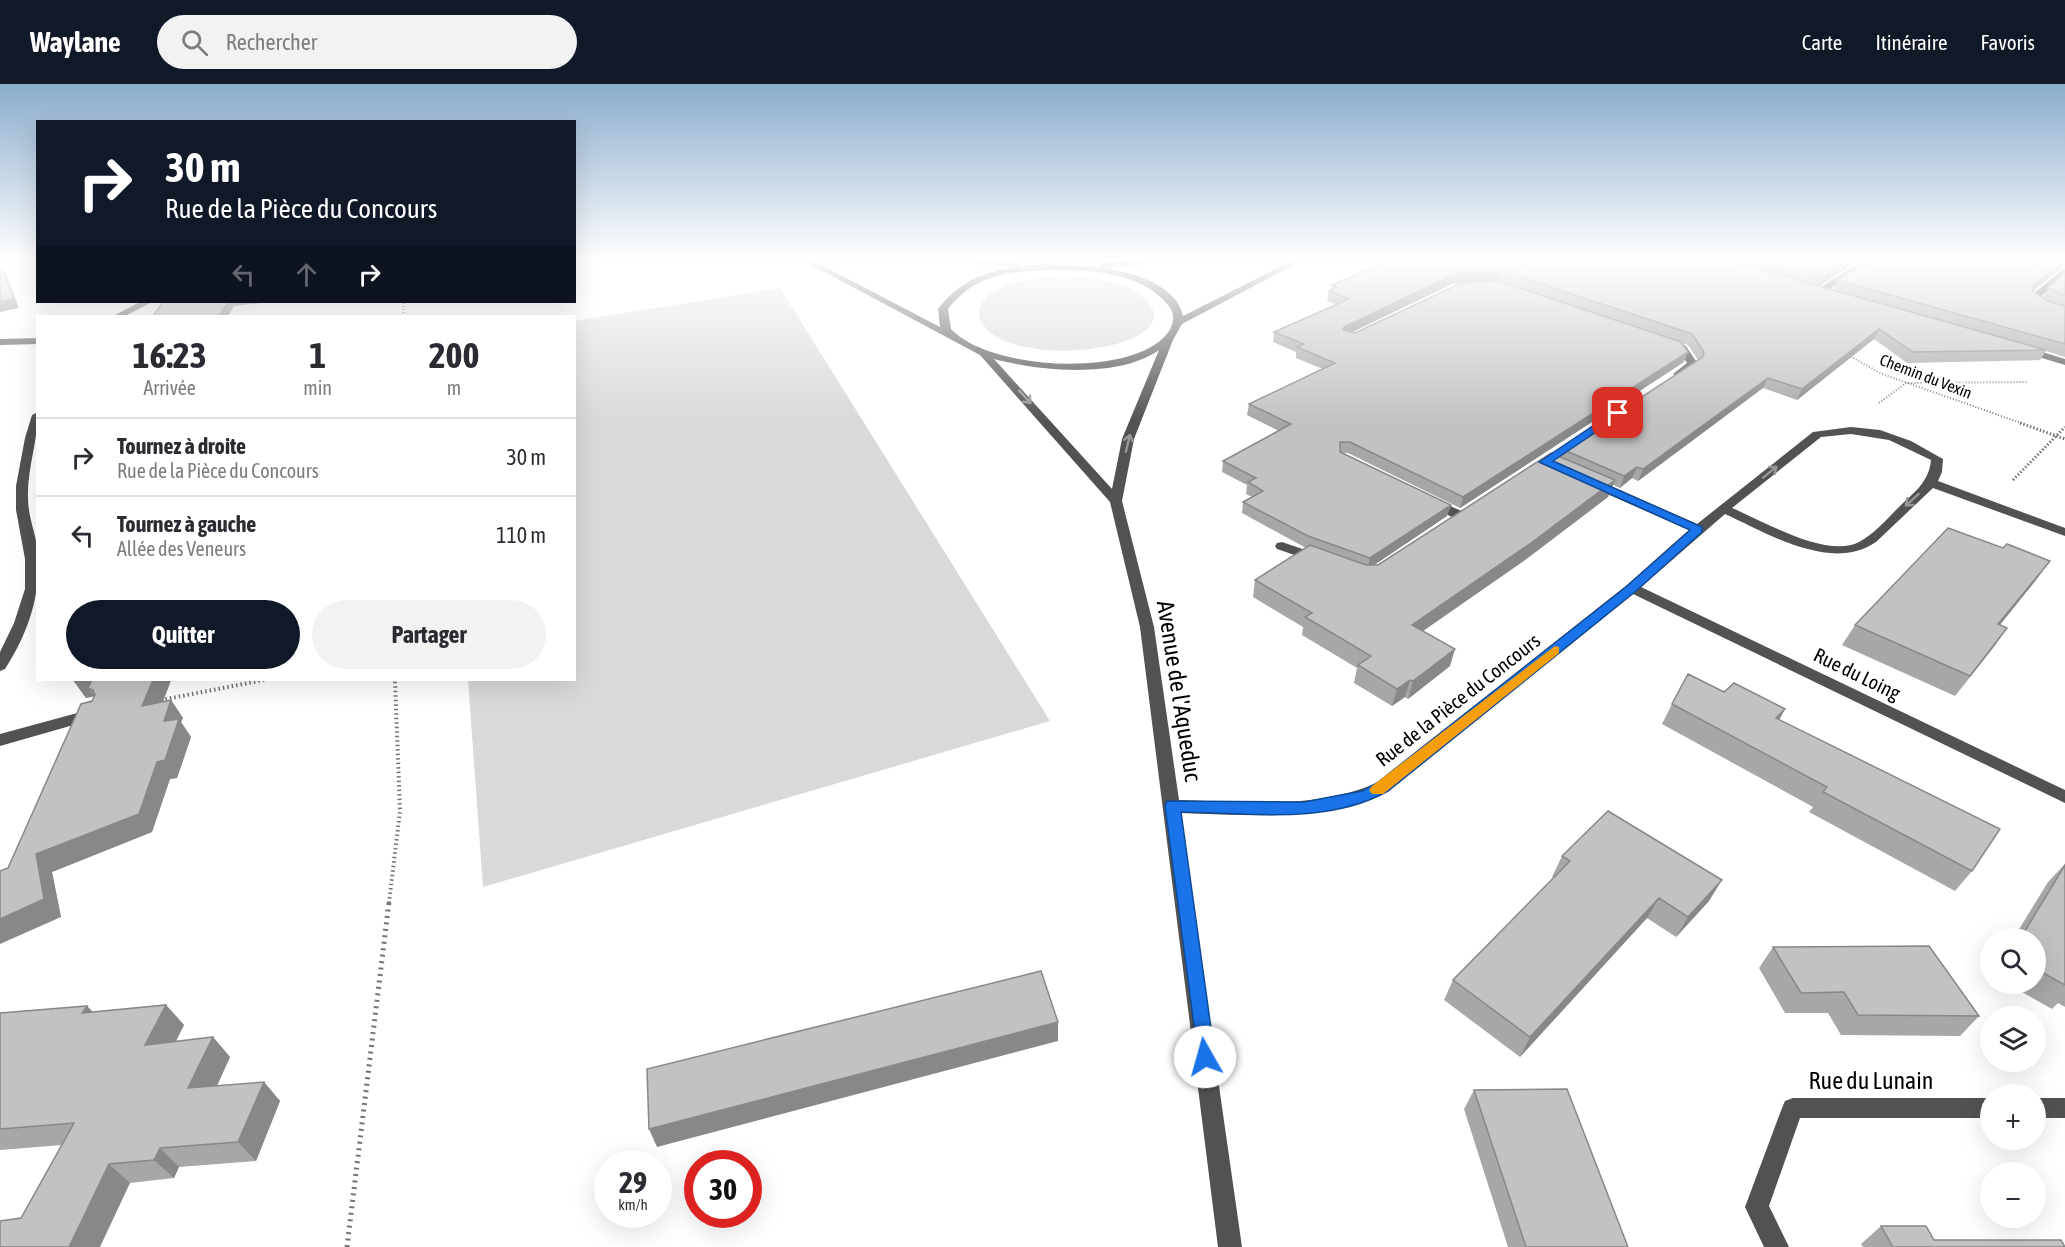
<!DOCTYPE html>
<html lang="fr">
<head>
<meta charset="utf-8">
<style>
	:root { --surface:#fff; --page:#f2f2f3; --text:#2b2b33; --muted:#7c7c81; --line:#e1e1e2; --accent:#111827 }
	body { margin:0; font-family:"Asap Condensed",sans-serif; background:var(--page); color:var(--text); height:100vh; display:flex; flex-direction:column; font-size:22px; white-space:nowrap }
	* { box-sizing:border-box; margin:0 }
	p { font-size:20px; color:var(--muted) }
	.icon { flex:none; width:33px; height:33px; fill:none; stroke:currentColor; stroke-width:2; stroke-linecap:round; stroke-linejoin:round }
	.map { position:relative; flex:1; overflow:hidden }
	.drawer { position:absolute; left:36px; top:231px; width:540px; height:366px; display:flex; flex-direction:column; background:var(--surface); border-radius:0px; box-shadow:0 6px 24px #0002 }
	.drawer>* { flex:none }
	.top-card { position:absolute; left:36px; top:36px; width:540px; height:183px; border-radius:0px; box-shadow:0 6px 24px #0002; background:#111827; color:#fff; overflow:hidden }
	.controls { position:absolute; left:1980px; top:844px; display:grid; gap:12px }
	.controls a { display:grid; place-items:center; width:66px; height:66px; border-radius:50%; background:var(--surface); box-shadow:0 6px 24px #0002; font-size:30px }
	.speed { position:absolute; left:594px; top:1066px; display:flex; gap:12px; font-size:30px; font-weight:700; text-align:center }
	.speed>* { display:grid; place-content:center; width:78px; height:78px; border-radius:50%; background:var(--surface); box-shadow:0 6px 24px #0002; line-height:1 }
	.speed small { font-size:15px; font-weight:400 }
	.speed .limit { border:9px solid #d22; background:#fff; color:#111 }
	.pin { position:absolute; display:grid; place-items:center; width:51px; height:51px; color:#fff; margin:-26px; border-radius:12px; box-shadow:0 3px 9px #0006 }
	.me { position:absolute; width:66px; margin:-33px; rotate:353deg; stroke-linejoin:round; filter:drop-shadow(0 0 4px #0008) }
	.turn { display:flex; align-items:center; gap:21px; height:126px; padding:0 30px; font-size:27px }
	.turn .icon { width:78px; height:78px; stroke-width:2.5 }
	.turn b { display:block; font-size:42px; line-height:51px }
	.lanes { display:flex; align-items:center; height:57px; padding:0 30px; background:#0003; justify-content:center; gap:30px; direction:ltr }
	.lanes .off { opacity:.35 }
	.eta { display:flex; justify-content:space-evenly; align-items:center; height:102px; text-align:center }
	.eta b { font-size:36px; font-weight:700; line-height:42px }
	.primary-button { display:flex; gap:12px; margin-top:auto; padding:12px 30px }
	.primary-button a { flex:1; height:69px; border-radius:36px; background:var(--accent); color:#fff; font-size:24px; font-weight:700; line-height:69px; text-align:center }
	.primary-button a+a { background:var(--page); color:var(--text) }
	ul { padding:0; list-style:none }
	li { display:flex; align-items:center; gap:18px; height:78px; padding:0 30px; border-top:2px solid var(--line) }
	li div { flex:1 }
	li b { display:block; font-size:22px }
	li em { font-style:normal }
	header { display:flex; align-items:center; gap:36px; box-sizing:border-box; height:84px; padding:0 30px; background:var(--accent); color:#fff }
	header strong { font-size:28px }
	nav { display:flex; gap:33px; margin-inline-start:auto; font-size:21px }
	.search { width:420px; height:54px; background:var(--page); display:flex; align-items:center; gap:15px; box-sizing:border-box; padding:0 21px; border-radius:33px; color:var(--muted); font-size:22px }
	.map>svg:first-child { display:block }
	.green { fill:#d9d9d9 }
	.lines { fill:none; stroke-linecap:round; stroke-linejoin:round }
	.path-far3 { stroke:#747474; stroke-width:2; stroke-dasharray:1 2; stroke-linecap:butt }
	.path-far2 { stroke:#747474; stroke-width:3; stroke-dasharray:1.5 2; stroke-linecap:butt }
	.path-far1 { stroke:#747474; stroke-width:4; stroke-dasharray:1.5 3; stroke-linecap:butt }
	.path { stroke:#747474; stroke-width:5; stroke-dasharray:2 4.5; stroke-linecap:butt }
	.minor { fill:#525252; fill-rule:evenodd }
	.wall { fill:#a7a7a7; fill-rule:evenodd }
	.shaded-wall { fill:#888 }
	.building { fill:#c2c2c2; stroke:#888; stroke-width:1.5 }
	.oneway { stroke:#979797 }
	.route { fill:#1a73e8; stroke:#114b97; stroke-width:1.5 }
	.slow { fill:#f59e0b }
	.labels { text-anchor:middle; stroke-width:4.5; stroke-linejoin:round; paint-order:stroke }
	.far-street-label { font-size:16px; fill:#000; stroke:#fff }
	.street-label { font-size:20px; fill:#000; stroke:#fff }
	.near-street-label { font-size:24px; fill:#000; stroke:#fff }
</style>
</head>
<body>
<header>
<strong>Waylane</strong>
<div class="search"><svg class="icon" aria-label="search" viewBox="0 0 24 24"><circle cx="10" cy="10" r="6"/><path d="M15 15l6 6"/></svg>Rechercher</div>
<nav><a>Carte</a><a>Itinéraire</a><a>Favoris</a></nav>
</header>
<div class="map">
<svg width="2065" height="1163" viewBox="0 0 2065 1163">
	<rect width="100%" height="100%" fill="#fff"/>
	<path class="green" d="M 1064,193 C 1090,194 1126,196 1146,216 C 1194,265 1011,289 982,239 C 977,230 979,221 986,214 C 1005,196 1038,194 1064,193 Z
		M 780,204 L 1050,637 L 483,803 L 468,596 L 574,596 L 575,237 Z"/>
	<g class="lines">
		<path class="path-far3" d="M 403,232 L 404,218
			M 1848,271 L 1882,290 L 2024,340
			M 1879,319 L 1906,299 L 2027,298"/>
		<path class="path-far2" d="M 2020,339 L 2065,355
			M 2013,396 L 2065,343"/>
		<path class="path-far1" d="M 161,616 L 264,596
			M 389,819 L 400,727 L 395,596"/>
		<path class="path" d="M 347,1163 L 389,818"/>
		<path class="minor" d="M 802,176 L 812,176 L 940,243 L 938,225 C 959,198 984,187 1017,183 L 964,179 L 960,176 L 1018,177 L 1022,180 L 1019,182 L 1045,180 L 1099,183 L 1099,179 L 1102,178 L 1159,176 L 1155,179 L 1103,184 C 1130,188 1177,200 1183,232 L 1293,176 L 1303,176 L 1182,240 L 1173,256 L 1134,355 L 1122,417 L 1154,543 L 1179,716 C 1246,718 1313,726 1377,699 L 1627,501 L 1689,446 L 1589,402 L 1589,396 L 1597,396 L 1697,440 L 1813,348 L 1851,343 L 1880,346 L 1911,357 L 1943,375 L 1942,388 L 1938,397 L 2065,444 L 2065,452 L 1933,404 L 1876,458 C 1831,489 1767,449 1725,430 L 1641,503 L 2065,706 L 2065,719 L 1633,510 L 1389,707 C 1319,739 1255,731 1180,729 L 1242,1163 L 1218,1163 L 1140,543 L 1110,418 L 980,271 ZM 1045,186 C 1088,186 1139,186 1168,221 C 1176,230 1174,242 1166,251 C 1129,294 989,286 951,245 L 948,225 C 974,192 1005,188 1045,186 ZM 1159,266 L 1122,355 L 1112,405 L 994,275 C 1040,287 1118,295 1159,266 ZM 1851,350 L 1889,356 L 1931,376 C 1929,399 1913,409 1898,424 C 1886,436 1874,450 1859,458 C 1827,475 1763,437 1732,424 L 1821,353 Z
			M 1854,176 L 1867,176 L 1870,178 L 1824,209 L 1818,209 L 1818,205 L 1859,179 Z
			M 2065,184 L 2065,192 L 2038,215 L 2065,225 L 2065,231 L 2043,225 L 2029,217 L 2029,213 Z
			M 140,218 L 152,218 L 125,232 L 113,232 Z
			M 38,254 L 38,260 L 0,261 L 0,255 Z
			M 1672,257 L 1686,262 L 1698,280 L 1678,293 L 1673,290 L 1687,279 L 1678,266 L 1667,260 Z
			M 2023,262 L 2065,275 L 2065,281 L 2019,267 L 2019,263 Z
			M 38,328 C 38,357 27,385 28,414 C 28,433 36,450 38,468 C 41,512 28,549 5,585 L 0,587 L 0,568 L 14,539 L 25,505 L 25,475 L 16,426 L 16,402 L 25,354 L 32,331 Z
			M 1432,414 L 1466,429 L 1467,432 L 1461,436 L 1456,435 L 1428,421 L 1428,415 Z
			M 1282,458 L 1323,472 L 1325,475 L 1318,479 L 1277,465 L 1275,462 L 1277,459 Z
			M 92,625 L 98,626 L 100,630 L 98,634 L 0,662 L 0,650 Z
			M 1793,1014 L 1990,1014 L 1990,1034 L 1800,1034 L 1769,1122 L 1789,1163 L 1764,1163 L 1745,1123 L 1782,1024 L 1785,1017 Z
			M 2036,1014 L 2065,1014 L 2065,1034 L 2036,1034 Z"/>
	</g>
	<path class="wall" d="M 1417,176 L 1856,176 L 1855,179 L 1819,202 L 1833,206 L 1837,196 L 2065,176 L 2065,182 L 2033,207 L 2043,214 L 2048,204 L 2065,190 L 2065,273 L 2046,267 L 2040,276 L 1907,279 L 1874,255 L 1797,316 L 1763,304 L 1638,397 L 1632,394 L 1620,404 L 1613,401 L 1608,413 L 1525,476 L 1423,547 L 1450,582 L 1408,615 L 1405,613 L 1392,622 L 1354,599 L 1357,584 L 1302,551 L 1303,543 L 1253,513 L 1255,496 L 1306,464 L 1242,429 L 1243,418 L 1252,413 L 1246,410 L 1247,401 L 1222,388 L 1223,377 L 1279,347 L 1247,331 L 1249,320 L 1323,285 L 1296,274 L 1296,268 L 1273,258 L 1274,248 L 1337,221 L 1327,217 L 1329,207 L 1331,206 L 1332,201 ZM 1498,196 L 1543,211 L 1355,249 L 1352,248 L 1452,200 ZM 1681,259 L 1688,261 L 1698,276 L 1562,365 L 1559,372 L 1378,481 L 1373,481 L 1447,432 L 1451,421 L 1343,369 L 1348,369 L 1460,424 L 1684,278 Z
		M 2036,496 L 2000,541 L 2007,544 L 1955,612 L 1842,561 L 1855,541 Z
		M 73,596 L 171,596 L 163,618 L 171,616 L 183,634 L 181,638 L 191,653 L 177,694 L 170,695 L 152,748 L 52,788 L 61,833 L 8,784 L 95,612 L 86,614 Z
		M 1724,608 L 1785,625 L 1779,636 L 1972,787 L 1955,807 L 1809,728 L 1813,723 L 1662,640 L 1672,620 Z
		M 1562,772 L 1709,817 L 1676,853 L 1647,834 L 1520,973 L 1444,916 L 1453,896 L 1554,794 L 1552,793 Z
		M 2065,780 L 2065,923 L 2058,919 L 2052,925 L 2008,900 L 2036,900 L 2036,855 L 2013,855 L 2048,798 Z
		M 1773,863 L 1979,932 L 1960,952 L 1841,951 L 1828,929 L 1785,929 L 1759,884 Z
		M 166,921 L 184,941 L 175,958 L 213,953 L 230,973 L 217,1002 L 264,998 L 280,1017 L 256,1077 L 179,1083 L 174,1094 L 130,1099 L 21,1134 L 62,1061 L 0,1066 L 0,929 L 87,922 L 93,928 Z
		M 1474,1006 L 1628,1163 L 1508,1163 L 1464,1025 Z
		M 1881,1142 L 1934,1156 L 2065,1163 L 1863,1163 L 1861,1160 Z"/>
	<path class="shaded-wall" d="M 0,176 L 19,224 L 0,228 Z
		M 1849,176 L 1856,176 L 1855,179 L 1819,202 L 1823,192 Z
		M 2065,177 L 2065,182 L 2028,211 L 2033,201 Z
		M 1500,186 L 1498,196 L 1452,200 L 1342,253 L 1344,243 L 1454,190 Z
		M 228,218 L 271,218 L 234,222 L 228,232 L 219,232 Z
		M 1879,245 L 1874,255 L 1797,316 L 1802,305 Z
		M 1688,268 L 1684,278 L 1460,424 L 1463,413 Z
		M 1768,294 L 1763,304 L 1638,397 L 1643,385 Z
		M 1637,383 L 1632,394 L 1620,404 L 1624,392 Z
		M 1615,396 L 1608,413 L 1525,476 L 1407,558 L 1412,541 Z
		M 1451,421 L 1447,432 L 1367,486 L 1370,474 Z
		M 2050,477 L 2036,496 L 1984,560 L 1998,540 Z
		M 2007,544 L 1993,564 L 1955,612 L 1970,592 Z
		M 1455,565 L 1450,582 L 1408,615 L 1413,597 Z
		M 73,596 L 95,596 L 93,606 L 88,604 L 95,612 L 86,614 Z
		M 153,596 L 171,596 L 155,639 L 142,622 Z
		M 1410,596 L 1405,613 L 1392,622 L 1397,605 Z
		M 171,616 L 183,634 L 181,638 L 191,653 L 177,694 L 170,695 L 152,748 L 52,788 L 61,833 L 0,860 L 0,835 L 36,770 L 164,637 Z
		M 1785,625 L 1774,645 L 1776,634 Z
		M 1722,796 L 1709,817 L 1676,853 L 1688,833 Z
		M 1659,814 L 1647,834 L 1520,973 L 1530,953 Z
		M 166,921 L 184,941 L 164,981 L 145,961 Z
		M 87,922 L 106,942 L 82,929 Z
		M 1058,938 L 1058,957 L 657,1063 L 649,1045 Z
		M 213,953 L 230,973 L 207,1023 L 188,1004 Z
		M 264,998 L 280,1017 L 256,1077 L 238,1058 Z
		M 160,1064 L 179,1083 L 174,1094 L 154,1076 Z
		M 109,1080 L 130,1099 L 100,1163 L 69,1163 Z"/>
	<path class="building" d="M 1390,176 L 1409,176 L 1414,177 L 1417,176 L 1727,176 L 2046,266 L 1913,268 L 1879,245 L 1802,305 L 1768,294 L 1643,385 L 1637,383 L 1624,392 L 1562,365 L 1703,273 L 1704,268 L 1692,250 L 1500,186 L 1454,190 L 1344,243 L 1343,246 L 1355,249 L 1461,199 L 1499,197 L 1681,258 L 1688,268 L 1463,413 L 1350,358 L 1340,358 L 1340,368 L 1451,421 L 1370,474 L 1308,452 L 1243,418 L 1263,407 L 1248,398 L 1256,394 L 1223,377 L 1291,340 L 1249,320 L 1335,279 L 1297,263 L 1304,260 L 1274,248 L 1349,215 L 1329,207 L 1337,203 L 1332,201 Z
		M 1763,176 L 1849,176 L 1823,192 Z
		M 1870,176 L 2065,176 L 2065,177 L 2033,201 L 2033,207 L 2048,217 L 2065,222 L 2065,260 L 1837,196 Z
		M 0,178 L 14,215 L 0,218 Z
		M 2065,190 L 2065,211 L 2048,204 Z
		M 163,218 L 228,218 L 219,232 L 153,232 Z
		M 1551,369 L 1615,396 L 1531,459 L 1412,541 L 1455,565 L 1413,597 L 1410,596 L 1397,605 L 1358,581 L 1371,572 L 1305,533 L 1312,529 L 1255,496 L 1310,461 L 1366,481 L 1378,481 Z
		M 1948,444 L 2003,464 L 2007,460 L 2050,477 L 1998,540 L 2007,544 L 1970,592 L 1855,541 Z
		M 1688,590 L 1724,608 L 1734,599 L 1785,625 L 1776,634 L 2000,745 L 1972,787 L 1823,708 L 1827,703 L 1672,620 Z
		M 92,596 L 153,596 L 142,622 L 171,616 L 164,637 L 179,635 L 165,676 L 157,678 L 139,730 L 36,770 L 44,815 L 0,835 L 0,787 L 8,784 L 81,620 L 92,617 L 95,611 L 93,606 L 88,604 Z
		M 1608,727 L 1722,796 L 1688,833 L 1659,814 L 1530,953 L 1453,896 L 1570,777 L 1562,772 Z
		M 2065,781 L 2065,901 L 2036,885 L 2036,855 L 2020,855 Z
		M 1929,862 L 1979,932 L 1858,931 L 1844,908 L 1801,909 L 1773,863 Z
		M 1041,887 L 1058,938 L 649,1045 L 647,985 Z
		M 166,921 L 145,961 L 213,953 L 188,1004 L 264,998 L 238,1058 L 160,1064 L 154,1076 L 109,1080 L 69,1163 L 0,1163 L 0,1137 L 21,1134 L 74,1039 L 0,1045 L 0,929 L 87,922 L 82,929 Z
		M 1567,1005 L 1628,1163 L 1526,1163 L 1474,1006 Z
		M 1881,1142 L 1926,1142 L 1934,1156 L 2061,1156 L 2065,1163 L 1893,1163 Z"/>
	<defs><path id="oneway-shaft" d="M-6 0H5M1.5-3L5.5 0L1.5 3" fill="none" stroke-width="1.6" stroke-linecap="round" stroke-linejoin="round" transform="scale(1.5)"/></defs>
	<g class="oneway">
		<use href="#oneway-shaft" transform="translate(1025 313) rotate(48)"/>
		<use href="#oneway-shaft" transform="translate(1128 359) rotate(-76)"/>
		<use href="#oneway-shaft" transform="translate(1770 388) rotate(-39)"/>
		<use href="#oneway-shaft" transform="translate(1912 416) rotate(138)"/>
	</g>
	<linearGradient id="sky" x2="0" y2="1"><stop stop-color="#8baccb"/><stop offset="0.52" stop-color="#fff"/><stop offset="1" stop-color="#fff" stop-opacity="0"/></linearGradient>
	<rect width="2065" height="338" fill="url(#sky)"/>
	<path class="route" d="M 1615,327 L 1624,329 L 1553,377 L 1702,443 L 1702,448 L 1636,507 L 1388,707 C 1328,741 1248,729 1181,728 L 1215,973 L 1212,979 L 1205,982 L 1199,979 L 1165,722 L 1167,717 L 1304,718 L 1362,707 L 1377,699 L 1627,502 L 1690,446 L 1539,378 Z"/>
	<path class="slow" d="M 1555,562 L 1559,563 L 1559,569 L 1383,710 L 1372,710 L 1369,706 L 1372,702 Z"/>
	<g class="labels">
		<g class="far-street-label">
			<text transform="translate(1926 292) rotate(21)" y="6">Chemin du Vexin</text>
		</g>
		<g class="street-label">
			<text transform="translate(1857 590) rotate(26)" y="7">Rue du Loing</text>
			<text transform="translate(1458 616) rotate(-38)" y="7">Rue de la Pièce du Concours</text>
		</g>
		<g class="near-street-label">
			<text transform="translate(1179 607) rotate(81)" y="8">Avenue de l'Aqueduc</text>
			<text x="1871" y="1005">Rue du Lunain</text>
		</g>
	</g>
</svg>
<div class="controls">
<a><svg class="icon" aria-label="search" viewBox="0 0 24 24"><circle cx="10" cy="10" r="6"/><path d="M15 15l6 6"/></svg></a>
<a><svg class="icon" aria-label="layers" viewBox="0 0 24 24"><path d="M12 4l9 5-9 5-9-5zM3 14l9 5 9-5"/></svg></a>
<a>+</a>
<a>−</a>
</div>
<div class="speed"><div>29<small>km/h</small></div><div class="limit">30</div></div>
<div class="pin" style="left:1618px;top:329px;background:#d93025"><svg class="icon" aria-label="arrive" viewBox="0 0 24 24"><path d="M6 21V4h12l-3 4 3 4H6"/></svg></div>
<svg class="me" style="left:1205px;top:973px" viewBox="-20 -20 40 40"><circle r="19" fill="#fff"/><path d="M0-13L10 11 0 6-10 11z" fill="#1a73e8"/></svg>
<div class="top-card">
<div class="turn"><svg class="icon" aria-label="right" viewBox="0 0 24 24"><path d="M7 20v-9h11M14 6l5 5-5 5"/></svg><div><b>30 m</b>Rue de la Pièce du Concours</div></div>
<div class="lanes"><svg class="icon off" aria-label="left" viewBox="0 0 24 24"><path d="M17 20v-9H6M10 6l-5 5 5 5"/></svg><svg class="icon off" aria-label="ahead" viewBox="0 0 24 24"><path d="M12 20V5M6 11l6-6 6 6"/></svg><svg class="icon" aria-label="right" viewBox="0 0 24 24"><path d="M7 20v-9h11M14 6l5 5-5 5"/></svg></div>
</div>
<section class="drawer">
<div class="eta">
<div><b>16:23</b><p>Arrivée</p></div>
<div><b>1</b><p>min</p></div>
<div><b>200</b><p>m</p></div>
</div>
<ul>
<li><svg class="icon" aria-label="right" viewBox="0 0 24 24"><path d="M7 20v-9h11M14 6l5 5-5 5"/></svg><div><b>Tournez à droite</b><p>Rue de la Pièce du Concours</p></div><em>30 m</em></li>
<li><svg class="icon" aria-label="left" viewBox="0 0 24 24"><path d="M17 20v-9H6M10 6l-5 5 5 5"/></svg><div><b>Tournez à gauche</b><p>Allée des Veneurs</p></div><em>110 m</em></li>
</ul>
<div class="primary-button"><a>Quitter</a><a>Partager</a></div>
</section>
</div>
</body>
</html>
